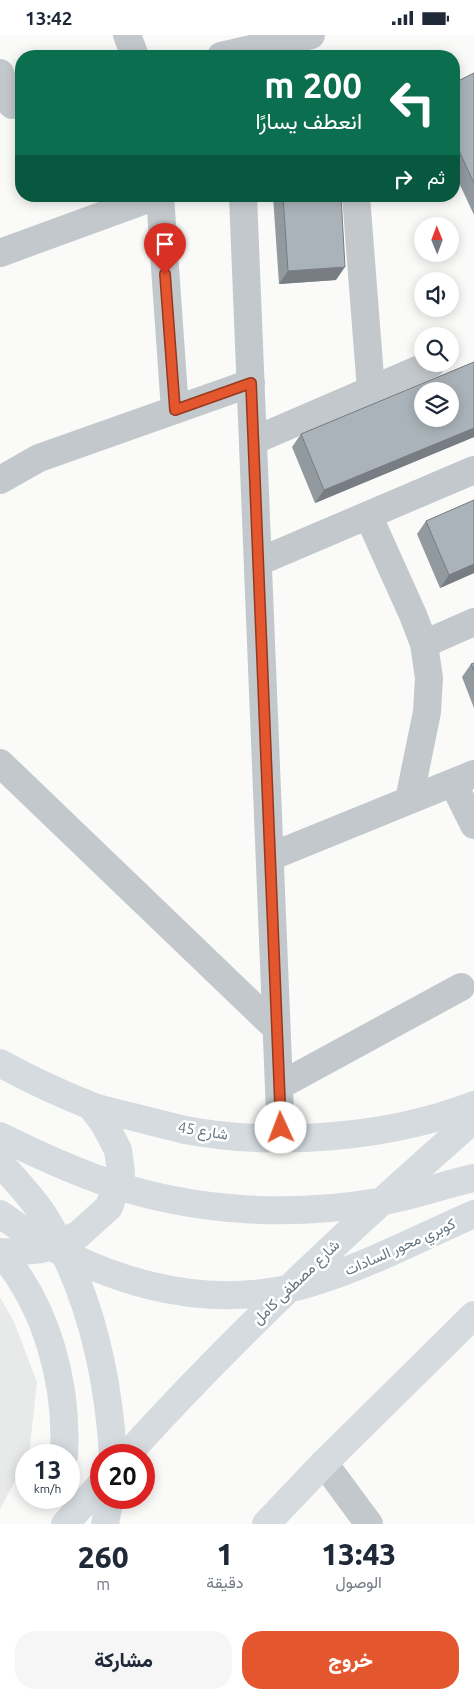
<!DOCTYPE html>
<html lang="ar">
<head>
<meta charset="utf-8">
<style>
	:root { --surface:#fff; --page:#f6f6f7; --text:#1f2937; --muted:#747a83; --accent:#e4572e }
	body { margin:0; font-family:Ubuntu,Vazirmatn,sans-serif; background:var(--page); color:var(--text); direction:rtl; height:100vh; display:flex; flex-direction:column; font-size:19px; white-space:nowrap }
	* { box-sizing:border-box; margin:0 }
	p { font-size:16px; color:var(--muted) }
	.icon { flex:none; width:28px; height:28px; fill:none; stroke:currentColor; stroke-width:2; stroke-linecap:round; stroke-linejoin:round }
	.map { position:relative; height:1489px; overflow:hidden; direction:ltr }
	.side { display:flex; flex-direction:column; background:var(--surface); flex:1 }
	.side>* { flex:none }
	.banner { position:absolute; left:15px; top:15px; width:445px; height:152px; border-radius:20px; box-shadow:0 2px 12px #0003; direction:rtl; background:#0b6e4f; color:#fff; overflow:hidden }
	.needle { width:32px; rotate:359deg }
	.tools { position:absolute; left:414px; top:182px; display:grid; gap:10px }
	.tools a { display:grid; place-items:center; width:45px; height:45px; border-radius:50%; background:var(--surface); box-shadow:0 2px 12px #0003; font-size:25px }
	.speed { position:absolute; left:15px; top:1409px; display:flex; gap:10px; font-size:25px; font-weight:700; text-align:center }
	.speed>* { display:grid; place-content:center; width:65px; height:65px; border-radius:50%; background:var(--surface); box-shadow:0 2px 12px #0003; line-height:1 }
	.speed small { font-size:12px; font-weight:400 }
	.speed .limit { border:8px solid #d22; background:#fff; color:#111 }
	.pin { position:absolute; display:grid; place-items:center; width:42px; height:42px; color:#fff; margin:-51px -21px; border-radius:50% 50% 50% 0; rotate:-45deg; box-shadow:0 0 5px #0007 }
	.pin .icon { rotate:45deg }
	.me { position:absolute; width:55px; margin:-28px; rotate:358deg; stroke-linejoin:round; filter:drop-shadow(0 0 4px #0008) }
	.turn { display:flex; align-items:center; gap:18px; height:105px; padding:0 15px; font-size:22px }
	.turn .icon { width:65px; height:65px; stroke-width:2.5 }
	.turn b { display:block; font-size:35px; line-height:42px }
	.then { display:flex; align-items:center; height:48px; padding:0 15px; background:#0003; gap:10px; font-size:19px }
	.eta { display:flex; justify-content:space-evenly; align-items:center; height:85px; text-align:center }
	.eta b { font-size:30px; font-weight:800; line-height:35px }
	.action { display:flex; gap:10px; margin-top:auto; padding:10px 15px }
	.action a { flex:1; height:58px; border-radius:20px; background:var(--accent); color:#fff; font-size:20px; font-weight:800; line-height:58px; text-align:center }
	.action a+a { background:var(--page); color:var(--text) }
	.status { display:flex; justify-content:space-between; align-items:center; height:35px; padding:0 25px; background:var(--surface); direction:ltr }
	.status svg { height:14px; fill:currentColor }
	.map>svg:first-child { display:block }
	.built { fill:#e8e9e9 }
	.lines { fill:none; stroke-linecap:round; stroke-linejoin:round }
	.minor { stroke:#c3c8cc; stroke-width:28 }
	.major { stroke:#d6dbdf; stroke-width:28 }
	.wall { fill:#929a9f }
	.shaded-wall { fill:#777d82 }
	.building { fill:#aab3b9; stroke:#777d82; fill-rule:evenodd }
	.route-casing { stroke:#94391e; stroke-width:12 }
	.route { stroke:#e4572e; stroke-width:9 }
	.labels { text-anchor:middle; stroke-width:5; stroke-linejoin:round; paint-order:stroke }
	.street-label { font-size:15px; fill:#657683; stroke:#fff }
</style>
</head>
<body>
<div class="status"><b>13:42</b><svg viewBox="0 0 49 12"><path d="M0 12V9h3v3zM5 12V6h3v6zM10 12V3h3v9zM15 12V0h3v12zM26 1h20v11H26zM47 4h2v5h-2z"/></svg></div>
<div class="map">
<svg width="474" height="1489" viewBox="0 0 474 1489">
	<rect width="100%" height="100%" fill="#fafaf8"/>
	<path class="built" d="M 0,1262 L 14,1287 L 37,1347 L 29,1420 L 26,1420 L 26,1425 L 0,1474 Z"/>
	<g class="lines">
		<path class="minor" d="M 127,0 L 135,21
			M 221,21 L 311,0
			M 0,38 L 12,70
			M 160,161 L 175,375
			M 243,161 L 281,1103
			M 356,161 L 371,355
			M 0,218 L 156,161
			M 253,406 L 431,329
			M 0,445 L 39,423 L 251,348
			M 368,480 L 413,580 L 424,609 L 429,643 L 427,677 L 409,765
			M 258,527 L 474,435
			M 424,609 L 474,587
			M 0,728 L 276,993
			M 453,748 L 474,790
			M 270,822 L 474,739
			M 279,1051 L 461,952
			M 324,1428 L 369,1489"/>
		<path class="major" d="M 0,1028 C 29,1044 59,1058 89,1070 C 104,1076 122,1079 137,1083 C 153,1087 169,1091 185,1095 C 276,1112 388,1103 474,1070
			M 0,1101 C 36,1119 73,1136 112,1149 C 197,1177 290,1182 378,1167 C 411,1162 442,1150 474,1143
			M 0,1128 C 16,1146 34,1164 46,1184 C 89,1255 108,1338 113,1420
			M 0,1179 C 89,1243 201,1281 310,1248 C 365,1232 421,1202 474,1179
			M 0,1217 C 47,1271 68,1349 64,1420
			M 1,1218 L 42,1214 L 78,1200 L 109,1172 L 121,1138 L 118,1115 L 105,1090 L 91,1071
			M 127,1420 C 235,1300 353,1190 474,1084
			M 65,1489 L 101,1449
			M 105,1489 L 110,1462
			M 266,1489 L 324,1428 L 474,1280"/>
	</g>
	<path class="wall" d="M 474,38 L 474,180 L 454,137 L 454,48 Z
		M 273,161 L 341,161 L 336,245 L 279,249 Z
		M 474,327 L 474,402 L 315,468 L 292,412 L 301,399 Z
		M 474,465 L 474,538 L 440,553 L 417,499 L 426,486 Z
		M 474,628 L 474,673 L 462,642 L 471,629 Z"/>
	<path class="shaded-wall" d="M 345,232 L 336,245 L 279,249 L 288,236 Z
		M 474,393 L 474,402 L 315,468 L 324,455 Z
		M 474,529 L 474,538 L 440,553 L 449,540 Z"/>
	<path class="building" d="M 474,38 L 474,148 L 454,105 L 454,48 Z
		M 283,161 L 341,161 L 345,232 L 288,236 Z
		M 474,327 L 474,393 L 324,455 L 301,399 ZM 422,356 L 450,356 L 450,384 L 422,384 Z
		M 474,465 L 474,529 L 449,540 L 426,486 Z
		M 474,628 L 474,636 L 471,629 Z"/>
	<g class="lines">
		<defs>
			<path id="route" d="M 165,239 L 175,375 L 251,348 L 281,1093"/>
		</defs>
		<use href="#route" class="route-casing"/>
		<use href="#route" class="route"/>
	</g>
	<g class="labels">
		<g class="street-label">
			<text transform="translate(203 1096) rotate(9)" y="5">شارع 45</text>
			<text transform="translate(400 1212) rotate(-24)" y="5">كوبري محور السادات</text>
			<text transform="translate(296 1247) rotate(-44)" y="5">شارع مصطفى كامل</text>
		</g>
	</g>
</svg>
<div class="tools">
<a><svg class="needle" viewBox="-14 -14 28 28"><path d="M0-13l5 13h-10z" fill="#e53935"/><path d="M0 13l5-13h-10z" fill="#747a83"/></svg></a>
<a><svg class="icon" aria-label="sound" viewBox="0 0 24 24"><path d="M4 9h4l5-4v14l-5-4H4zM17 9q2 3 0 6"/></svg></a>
<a><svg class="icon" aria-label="search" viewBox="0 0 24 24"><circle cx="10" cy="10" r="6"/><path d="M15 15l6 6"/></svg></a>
<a><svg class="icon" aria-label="layers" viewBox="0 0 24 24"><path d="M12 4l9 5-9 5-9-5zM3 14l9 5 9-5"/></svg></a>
</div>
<div class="speed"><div>13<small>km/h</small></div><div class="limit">20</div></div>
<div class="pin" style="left:165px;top:239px;background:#d93025"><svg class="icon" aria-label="arrive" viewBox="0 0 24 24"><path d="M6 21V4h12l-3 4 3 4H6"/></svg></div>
<svg class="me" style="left:281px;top:1093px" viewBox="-20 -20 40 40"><circle r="19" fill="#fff"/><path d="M0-13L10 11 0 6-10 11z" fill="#e4572e"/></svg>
<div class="banner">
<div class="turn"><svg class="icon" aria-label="left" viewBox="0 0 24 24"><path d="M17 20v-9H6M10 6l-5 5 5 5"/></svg><div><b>200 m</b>انعطف يسارًا</div></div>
<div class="then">ثم<svg class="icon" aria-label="right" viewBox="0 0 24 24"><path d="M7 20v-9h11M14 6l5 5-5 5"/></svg></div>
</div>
</div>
<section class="side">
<div class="eta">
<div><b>13:43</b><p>الوصول</p></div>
<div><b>1</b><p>دقيقة</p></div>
<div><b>260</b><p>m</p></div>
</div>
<div class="action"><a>خروج</a><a>مشاركة</a></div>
</section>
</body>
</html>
